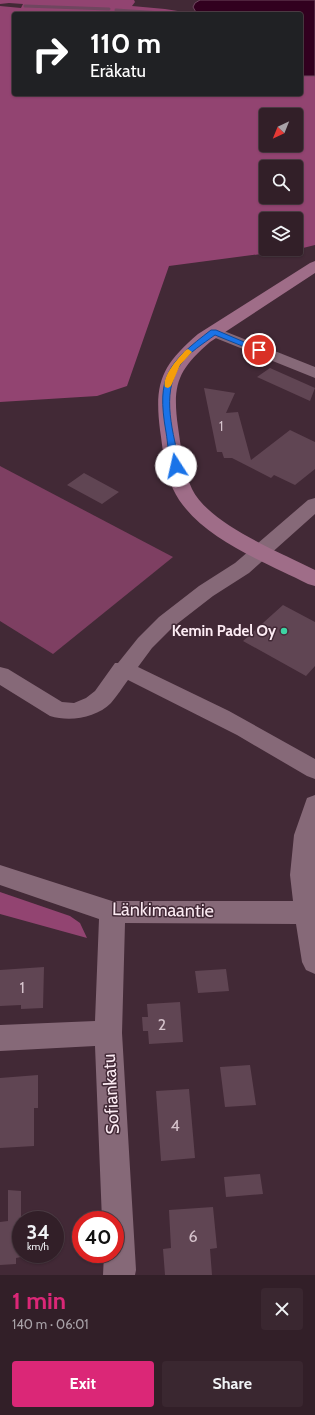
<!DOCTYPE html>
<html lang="en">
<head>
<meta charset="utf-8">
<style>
	:root { --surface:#321f28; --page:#3a2730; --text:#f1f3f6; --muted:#a8a2a8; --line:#4d3d45; --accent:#db2777 }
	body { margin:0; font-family:Cabin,sans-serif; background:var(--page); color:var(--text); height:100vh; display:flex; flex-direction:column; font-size:15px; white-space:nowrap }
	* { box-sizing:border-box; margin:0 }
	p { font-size:13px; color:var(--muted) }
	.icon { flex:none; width:22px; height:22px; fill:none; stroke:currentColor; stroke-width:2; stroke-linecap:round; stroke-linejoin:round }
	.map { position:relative; height:1275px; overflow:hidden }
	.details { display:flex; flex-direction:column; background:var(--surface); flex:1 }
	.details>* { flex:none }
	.top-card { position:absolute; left:12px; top:12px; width:291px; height:84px; border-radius:4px; box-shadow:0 1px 3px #0004,0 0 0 1px var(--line); background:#202124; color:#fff; overflow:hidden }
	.needle { width:26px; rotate:223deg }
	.buttons { position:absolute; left:259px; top:108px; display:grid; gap:8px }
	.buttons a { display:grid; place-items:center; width:44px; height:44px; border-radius:4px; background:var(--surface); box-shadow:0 1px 3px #0004,0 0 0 1px var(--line); font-size:20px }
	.speed { position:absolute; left:12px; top:1211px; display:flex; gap:8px; font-size:20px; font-weight:700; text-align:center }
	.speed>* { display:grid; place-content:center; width:52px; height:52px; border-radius:50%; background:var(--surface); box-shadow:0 1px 3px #0004,0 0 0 1px var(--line); line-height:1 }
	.speed small { font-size:10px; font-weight:400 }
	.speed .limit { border:6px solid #d22; background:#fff; color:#111 }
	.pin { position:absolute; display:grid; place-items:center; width:34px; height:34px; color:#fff; margin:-17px; border:2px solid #fff; border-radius:50%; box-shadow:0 1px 4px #0007 }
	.me { position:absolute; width:44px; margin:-22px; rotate:350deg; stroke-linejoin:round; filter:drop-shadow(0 0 3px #0008) }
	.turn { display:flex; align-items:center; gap:14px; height:84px; padding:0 12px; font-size:18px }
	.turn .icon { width:52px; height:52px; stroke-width:2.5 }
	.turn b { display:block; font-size:28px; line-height:34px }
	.round { display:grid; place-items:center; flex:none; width:42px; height:42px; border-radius:4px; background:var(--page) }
	.overview { display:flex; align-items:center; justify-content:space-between; height:68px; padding:0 12px }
	h1 { font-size:24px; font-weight:800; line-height:30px; color:var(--accent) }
	.primary-button { display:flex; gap:8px; margin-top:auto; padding:8px 12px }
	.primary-button a { flex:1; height:46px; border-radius:4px; background:var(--accent); color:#fff; font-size:16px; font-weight:800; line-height:46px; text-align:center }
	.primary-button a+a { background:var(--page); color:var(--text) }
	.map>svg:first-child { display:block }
	.green { fill:#7e3f62 }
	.forest { fill:#924471; fill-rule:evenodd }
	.water { fill:#32001f; stroke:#6f465f }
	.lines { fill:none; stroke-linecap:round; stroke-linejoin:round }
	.stream { stroke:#6f465f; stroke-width:3 }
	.building { fill:#604553 }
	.street { fill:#866978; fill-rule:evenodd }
	.secondary { fill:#9f6d88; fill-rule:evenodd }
	.route { fill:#1a73e8; stroke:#114b97 }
	.slow { fill:#f59e0b }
	.poi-dot { fill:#3dd4a3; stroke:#422936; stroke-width:1.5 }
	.labels { text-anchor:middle; stroke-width:3; stroke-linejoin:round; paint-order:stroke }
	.number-label { font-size:13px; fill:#d5c2cb }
	.poi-label { font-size:15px; font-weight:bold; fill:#fcebf3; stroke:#422936; text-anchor:end }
	.near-number-label { font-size:16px; fill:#d5c2cb }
	.near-street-label { font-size:18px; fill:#fcebf3; stroke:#422936 }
</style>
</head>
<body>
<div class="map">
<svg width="315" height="1275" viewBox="0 0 315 1275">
	<rect width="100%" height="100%" fill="#422936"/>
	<path class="green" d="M 0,466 L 173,557 L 53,654 L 0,621 Z"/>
	<path class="forest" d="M 0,0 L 134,0 L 135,2 L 132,6 L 165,9 L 197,14 L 14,14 L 14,94 L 301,94 L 301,76 L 315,76 L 315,245 L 299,249 L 169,266 L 127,386 L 97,396 L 0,402 L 0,6 L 21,8 L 23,4 L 9,3 L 0,4 ZM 266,115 L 296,115 L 296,145 L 266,145 ZM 266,167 L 296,167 L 296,197 L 266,197 ZM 266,219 L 296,219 L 296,249 L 266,249 Z
		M 0,892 L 70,916 L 80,923 L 87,938 L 0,914 Z"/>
	<path class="water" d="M 200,0 L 315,0 L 315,76 L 301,76 L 301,14 L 197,14 L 193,7 L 195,3 Z"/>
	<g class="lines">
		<path class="stream" d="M 25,6 L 109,9
			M 116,10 L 177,14"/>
	</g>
	<path class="building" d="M 270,368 L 315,388 L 310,401 L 257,377 Z
		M 204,388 L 235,393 L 226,413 L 238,412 L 251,460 L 290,430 L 315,442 L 315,469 L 295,485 L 274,475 L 271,478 L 232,458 L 224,458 L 222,452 L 217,452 Z
		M 84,473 L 119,492 L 102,504 L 67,485 Z
		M 283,605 L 315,622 L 315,666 L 306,676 L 243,641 Z
		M 44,967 L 43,1008 L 21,1009 L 21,1005 L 0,1006 L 0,970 Z
		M 226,969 L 229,991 L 198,993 L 195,971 Z
		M 180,1002 L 183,1042 L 149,1044 L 148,1031 L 143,1031 L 142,1017 L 148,1017 L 147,1004 Z
		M 250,1065 L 256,1105 L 225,1107 L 220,1067 Z
		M 38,1075 L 38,1108 L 34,1108 L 34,1146 L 0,1148 L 0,1078 Z
		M 189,1089 L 195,1158 L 161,1161 L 156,1091 Z
		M 260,1174 L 263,1194 L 226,1197 L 224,1177 Z
		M 8,1190 L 21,1191 L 21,1257 L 16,1258 L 16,1264 L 0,1265 L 0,1222 L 8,1221 Z
		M 213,1207 L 217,1248 L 210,1249 L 212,1275 L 165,1275 L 163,1249 L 171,1248 L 169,1210 Z"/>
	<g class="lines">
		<path class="street" d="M 214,327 L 315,367 L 315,378 L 208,335 L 206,332 L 208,329 Z
			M 315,498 L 315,514 L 249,573 L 213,596 L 173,627 L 152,648 L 138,667 L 229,711 L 315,759 L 315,779 L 307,776 L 237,735 L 128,680 C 122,688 117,696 111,703 C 96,718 70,722 50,716 L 0,685 L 0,667 L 8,669 L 62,702 L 74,703 L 86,698 L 95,691 L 115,663 L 118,663 L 138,638 L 159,617 L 199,586 L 235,563 L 308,500 Z
			M 315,795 L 315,974 L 306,970 L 302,962 L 296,924 L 125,923 L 122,1033 L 136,1270 L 135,1275 L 103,1275 L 104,1254 L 115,1254 L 115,1220 L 102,1220 L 95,1046 L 0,1051 L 0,1025 L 95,1021 L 99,919 L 0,885 L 0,865 L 112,901 L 293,901 L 290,875 L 294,835 L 307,798 Z"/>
		<path class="secondary" d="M 315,261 L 315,273 L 210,342 C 178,370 172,384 178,427 C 181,447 183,470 192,489 C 209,524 281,553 315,570 L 315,586 L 308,584 C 264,562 195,536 173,489 C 164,471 163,449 160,430 C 154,382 162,365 198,334 L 310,263 Z"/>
	</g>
	<path class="route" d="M 211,330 L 216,330 L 263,350 L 257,352 L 215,335 C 203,344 189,352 180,365 C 160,395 174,434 180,466 L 178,468 L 173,468 C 168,458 168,443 166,432 C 156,376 168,363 211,330 Z"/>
	<path class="slow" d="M 188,349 L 192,352 L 180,365 L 171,386 L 168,388 L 165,387 C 162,376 178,358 186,350 Z"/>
	<circle class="poi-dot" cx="284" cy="631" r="4"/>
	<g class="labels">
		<g class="number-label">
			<text x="221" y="431">1</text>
		</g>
		<g class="poi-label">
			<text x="276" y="636">Kemin Padel Oy</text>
		</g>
		<g class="near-number-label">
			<text x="22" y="993">1</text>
			<text x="162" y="1030">2</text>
			<text x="175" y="1131">4</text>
			<text x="193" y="1242">6</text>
		</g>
		<g class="near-street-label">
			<text transform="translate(163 910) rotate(1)" y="6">Länkimaantie</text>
			<text transform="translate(111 1094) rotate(-93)" y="6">Sofiankatu</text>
		</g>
	</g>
</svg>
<div class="buttons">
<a><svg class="needle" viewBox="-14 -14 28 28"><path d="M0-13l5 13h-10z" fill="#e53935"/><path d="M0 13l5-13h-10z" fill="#a8a2a8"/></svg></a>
<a><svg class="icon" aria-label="search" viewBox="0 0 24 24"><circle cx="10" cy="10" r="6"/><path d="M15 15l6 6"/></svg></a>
<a><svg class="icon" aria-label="layers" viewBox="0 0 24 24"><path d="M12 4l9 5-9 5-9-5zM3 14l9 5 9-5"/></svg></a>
</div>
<div class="speed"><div>34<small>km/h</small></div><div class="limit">40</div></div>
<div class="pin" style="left:259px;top:350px;background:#d93025"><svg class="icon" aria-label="arrive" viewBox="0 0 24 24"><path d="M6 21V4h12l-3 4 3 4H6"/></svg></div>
<svg class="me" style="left:176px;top:466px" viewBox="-20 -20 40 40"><circle r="19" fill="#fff"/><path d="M0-13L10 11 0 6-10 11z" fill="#1a73e8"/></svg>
<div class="top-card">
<div class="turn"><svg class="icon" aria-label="right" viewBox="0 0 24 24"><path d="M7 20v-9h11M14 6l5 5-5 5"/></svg><div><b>110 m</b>Eräkatu</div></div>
</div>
</div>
<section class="details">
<div class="overview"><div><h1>1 min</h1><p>140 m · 06:01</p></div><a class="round"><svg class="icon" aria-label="close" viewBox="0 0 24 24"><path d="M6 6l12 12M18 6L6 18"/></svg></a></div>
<div class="primary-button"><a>Exit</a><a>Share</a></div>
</section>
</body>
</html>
